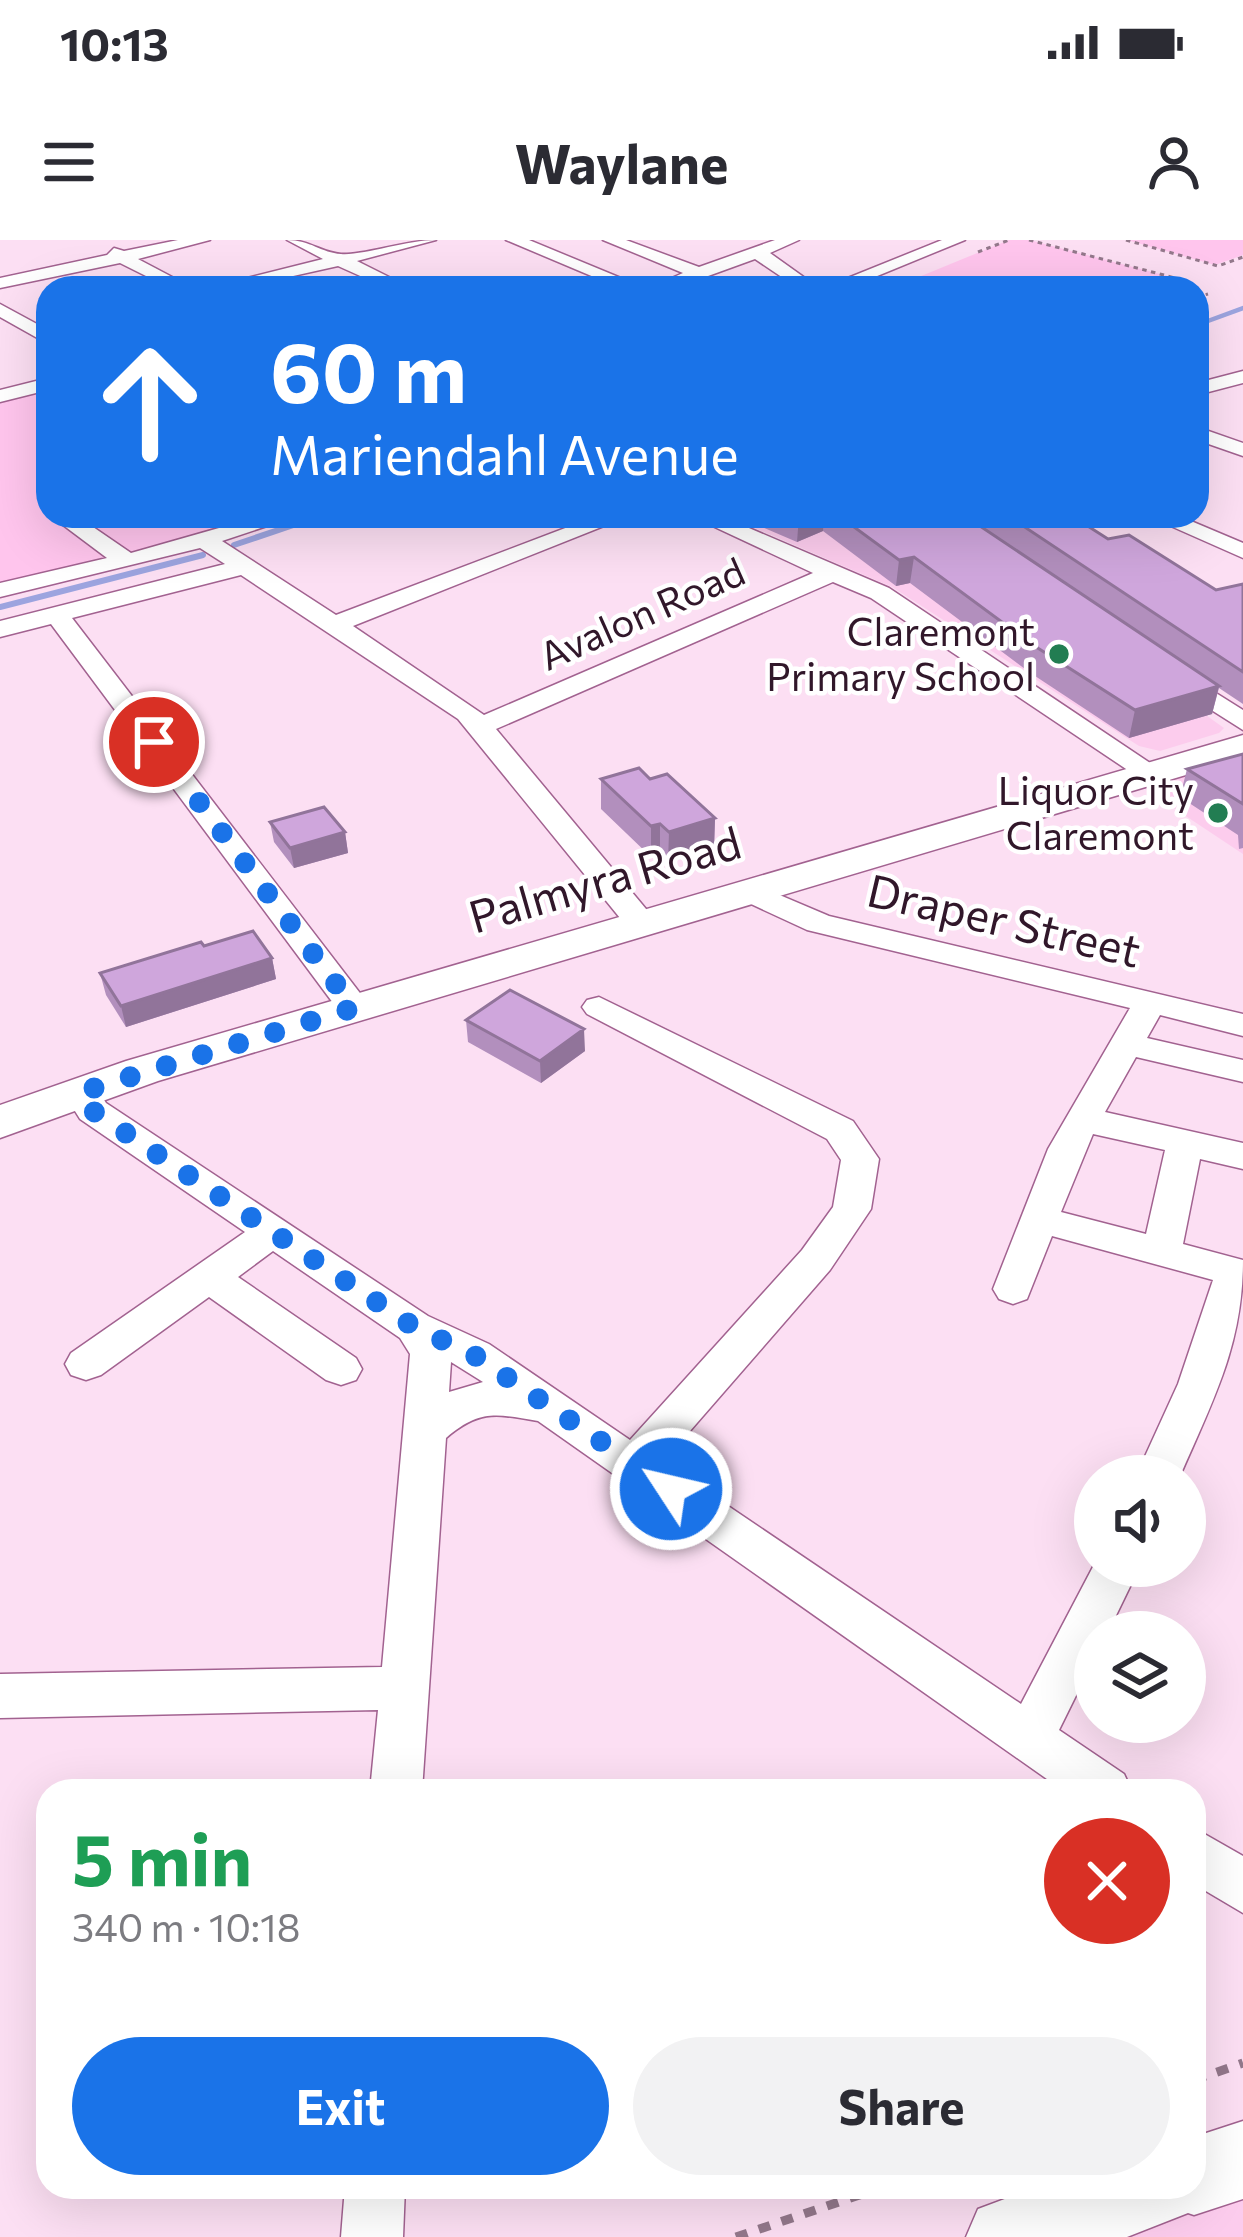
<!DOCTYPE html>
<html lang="en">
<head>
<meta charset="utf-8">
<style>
	:root { --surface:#fff; --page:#f2f2f3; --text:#2b2b33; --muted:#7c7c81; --accent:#1a73e8 }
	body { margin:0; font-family:Commissioner,sans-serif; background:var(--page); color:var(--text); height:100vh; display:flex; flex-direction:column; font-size:45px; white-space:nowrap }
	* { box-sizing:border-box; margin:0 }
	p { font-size:39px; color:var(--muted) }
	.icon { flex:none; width:66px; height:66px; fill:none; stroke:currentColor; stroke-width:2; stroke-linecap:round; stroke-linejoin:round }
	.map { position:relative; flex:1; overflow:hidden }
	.details { position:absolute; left:36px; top:1539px; width:1170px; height:420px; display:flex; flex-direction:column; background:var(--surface); border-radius:36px; box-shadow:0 12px 48px #0002 }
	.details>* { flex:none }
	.hud { position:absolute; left:36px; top:36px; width:1173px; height:252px; border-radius:36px; box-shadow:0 12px 48px #0002; background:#1a73e8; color:#fff; overflow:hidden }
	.tools { position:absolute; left:1074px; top:1215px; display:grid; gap:24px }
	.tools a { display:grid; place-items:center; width:132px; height:132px; border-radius:50%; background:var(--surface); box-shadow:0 12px 48px #0002; font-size:60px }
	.pin { position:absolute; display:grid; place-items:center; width:102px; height:102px; color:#fff; margin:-51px; border:6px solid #fff; border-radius:50%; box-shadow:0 3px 12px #0007 }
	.me { position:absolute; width:132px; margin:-66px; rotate:305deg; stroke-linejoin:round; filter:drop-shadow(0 0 9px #0008) }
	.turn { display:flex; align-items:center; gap:42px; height:252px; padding:0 36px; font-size:54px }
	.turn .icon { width:156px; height:156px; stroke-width:2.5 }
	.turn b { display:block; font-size:84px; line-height:102px }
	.round { display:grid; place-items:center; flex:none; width:126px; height:126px; border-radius:63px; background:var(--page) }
	.summary { display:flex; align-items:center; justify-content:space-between; height:204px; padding:0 36px }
	h1 { font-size:72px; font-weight:700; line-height:90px; color:#1e9e55 }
	.button { display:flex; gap:24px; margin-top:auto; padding:24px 36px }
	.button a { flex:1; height:138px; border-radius:72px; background:var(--accent); color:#fff; font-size:48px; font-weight:700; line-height:138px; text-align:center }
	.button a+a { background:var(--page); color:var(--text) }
	.status { display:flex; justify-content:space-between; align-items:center; height:84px; padding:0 60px; background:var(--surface); direction:ltr }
	.status svg { height:33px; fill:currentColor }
	header { display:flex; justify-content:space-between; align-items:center; height:156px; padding:0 36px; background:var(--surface); font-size:54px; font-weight:700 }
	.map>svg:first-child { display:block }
	.built { fill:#fccced }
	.green { fill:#ffc5ed }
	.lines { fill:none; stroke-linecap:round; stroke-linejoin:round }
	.stream-far1 { stroke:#9ca4df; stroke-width:4.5 }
	.stream { stroke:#9ca4df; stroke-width:6 }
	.minor-casing { stroke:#a26290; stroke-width:3 }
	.major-casing { stroke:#a26290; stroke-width:3 }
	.path-far1 { stroke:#93788b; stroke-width:3; stroke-dasharray:4.5 4.5; stroke-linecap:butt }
	.path { stroke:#93788b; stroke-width:9; stroke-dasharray:12 12; stroke-linecap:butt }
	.minor { fill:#fff; fill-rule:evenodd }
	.major { fill:#fff; fill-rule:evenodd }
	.wall { fill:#b28fbd }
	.shaded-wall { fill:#91749a }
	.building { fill:#cfa6dc; stroke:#91749a; stroke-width:3 }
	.route { stroke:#1a73e8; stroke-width:21; stroke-dasharray:0 37.8 }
	.poi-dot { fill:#227d52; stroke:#fff; stroke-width:4.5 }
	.labels { text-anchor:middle; stroke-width:9; stroke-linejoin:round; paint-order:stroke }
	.far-street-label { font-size:39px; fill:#31172a; stroke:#fff }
	.far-poi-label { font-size:39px; fill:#31172a; stroke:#fff; text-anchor:end }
	.street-label { font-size:45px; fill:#31172a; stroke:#fff }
</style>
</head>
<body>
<div class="status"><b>10:13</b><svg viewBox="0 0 49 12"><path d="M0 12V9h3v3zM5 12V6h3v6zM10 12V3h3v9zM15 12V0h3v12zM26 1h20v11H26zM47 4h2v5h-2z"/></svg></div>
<header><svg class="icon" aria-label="menu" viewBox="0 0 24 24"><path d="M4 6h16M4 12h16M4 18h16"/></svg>Waylane<svg class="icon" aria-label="person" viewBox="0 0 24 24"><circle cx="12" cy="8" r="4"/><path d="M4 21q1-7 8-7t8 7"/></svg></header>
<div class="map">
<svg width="1243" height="1997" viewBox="0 0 1243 1997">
	<rect width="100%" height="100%" fill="#fcdff3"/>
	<path class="built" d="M 727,276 L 926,276 L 1224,488 L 1219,493 L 1160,511 L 1139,506 L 892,347 Z
		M 1243,506 L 1243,614 L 1130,539 Z
		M 1243,1920 L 1243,1997 L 1006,1997 L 1194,1947 Z"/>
	<path class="green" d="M 1009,0 L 1029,0 L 1183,40 L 1168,48 L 892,48 Z
		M 1127,0 L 1243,0 L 1243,15 L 1215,25 Z
		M 48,149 L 48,276 L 258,276 L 131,314 L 0,343 L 0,161 Z"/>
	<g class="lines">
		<path class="stream-far1" d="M 1197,85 L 1243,68"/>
		<path class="stream" d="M 234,305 L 320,276
			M 0,367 L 203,315"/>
		<defs>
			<path id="minor" d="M 178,0 L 210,0 L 138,19 L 193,48 L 170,48 L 120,23 L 0,48 L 0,38 L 107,15 L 114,8 L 124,11 Z
				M 287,0 C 310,0 322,13 341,14 C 361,16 407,0 436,0 L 357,21 L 411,48 L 387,48 L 338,26 L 239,48 L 207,48 L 323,19 Z
				M 506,0 L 529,0 L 645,48 L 620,48 Z
				M 603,0 L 626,0 L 699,27 L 775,0 L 799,0 L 770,13 L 819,48 L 798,48 L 755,19 L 675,48 L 649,48 L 683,33 Z
				M 942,0 L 965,0 L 848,48 L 823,48 Z
				M 0,64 L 48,90 L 48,104 L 0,77 Z
				M 1243,131 L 1243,143 L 1197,155 L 1197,143 Z
				M 48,138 L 48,150 L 0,162 L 0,150 Z
				M 1197,187 L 1243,203 L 1243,216 L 1197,200 Z
				M 51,276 L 77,276 L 131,313 L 261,276 L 297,276 L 222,301 L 336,375 L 597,276 L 629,276 L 353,386 L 484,475 L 813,333 L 691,276 L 721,276 L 889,348 L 1165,533 L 1151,542 L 1141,539 L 871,358 L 833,342 L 496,489 L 651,675 L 656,682 L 640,692 L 629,689 L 458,479 L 241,335 L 72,378 L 366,761 L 371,768 L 366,775 L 342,775 L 51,384 L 0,397 L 0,381 L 225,324 L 200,308 L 0,357 L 0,343 L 107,318 Z
				M 1148,276 L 1179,276 L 1243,303 L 1243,318 Z
				M 1173,426 L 1243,470 L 1243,490 L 1164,440 L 1160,434 Z
				M 749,642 L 829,676 L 1243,774 L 1243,796 L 1160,775 L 1147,798 L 1243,820 L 1243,842 L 1136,817 L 1105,872 L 1243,903 L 1243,929 L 1200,919 L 1183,1004 L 1243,1020 C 1243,1105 1213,1160 1180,1236 L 1136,1236 L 1178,1144 L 1213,1040 L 1052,996 L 1027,1059 L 1013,1064 L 999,1059 L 993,1049 L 1048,909 L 1130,768 L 807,690 L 738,658 L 733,651 L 738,644 ZM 1093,894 L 1165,910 L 1146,994 L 1061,972 Z
				M 599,757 L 853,881 L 879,919 L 871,969 L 830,1030 L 663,1222 L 1021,1464 L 1095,1323 L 1140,1326 L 1108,1392 L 1095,1392 L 1095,1417 L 1059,1490 L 1124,1534 L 1132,1551 L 1064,1551 L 538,1181 C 496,1174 480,1169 446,1198 L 422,1551 L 370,1551 L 378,1470 L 0,1478 L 0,1434 L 382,1427 L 410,1114 L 400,1098 L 273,1011 L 238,1037 L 356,1118 L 362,1129 L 356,1140 L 341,1145 L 326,1140 L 209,1057 L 101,1135 L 86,1140 L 71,1135 L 65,1124 L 71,1113 L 245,992 L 80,879 L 63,852 L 68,844 L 94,844 L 106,863 L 428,1076 L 489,1104 L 630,1200 L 802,1010 L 833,967 L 841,920 L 827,899 L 587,774 L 582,767 L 587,760 ZM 451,1122 L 483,1142 L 449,1152 Z
				M 1194,1588 L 1243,1616 L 1243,1673 L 1194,1644 Z
				M 345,1947 L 405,1947 L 403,1997 L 341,1997 Z"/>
			<path id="major" d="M 1243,495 L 1243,518 L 158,841 L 0,898 L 0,865 L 126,821 Z
				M 1243,1881 L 1243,1959 L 1194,1975 L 1188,1973 L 1127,1997 L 966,1997 L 978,1969 L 1037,1947 L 1194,1947 L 1194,1897 Z"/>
		</defs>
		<use href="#minor" class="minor-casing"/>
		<use href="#major" class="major-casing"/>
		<path class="path-far1" d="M 1029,0 L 1183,40
			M 1126,0 L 1218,26 L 1243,17
			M 978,12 L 1009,0
			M 1168,48 L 1183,40
			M 1197,57 L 1208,54"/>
		<path class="path" d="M 1194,1840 L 1243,1823
			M 736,1997 L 883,1947"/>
		<use href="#minor" class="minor"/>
		<use href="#major" class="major"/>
	</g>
	<path class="wall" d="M 736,276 L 1072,276 L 1108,299 L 1216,350 L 1243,344 L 1243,464 L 1219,448 L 1212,474 L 1129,498 L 1029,432 L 910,343 L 896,346 L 823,291 L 797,302 Z
		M 1243,514 L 1243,608 L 1239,609 L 1238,595 L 1180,557 L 1187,529 Z
		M 601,539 L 650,539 L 715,578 L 714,608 L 668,622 L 660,614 L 651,617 L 601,569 Z
		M 270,582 L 345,592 L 348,613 L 294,628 L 274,602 Z
		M 204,706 L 272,718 L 276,739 L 126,787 L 106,755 L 100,733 Z
		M 466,780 L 585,811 L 541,843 L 468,802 Z"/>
	<path class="shaded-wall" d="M 799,276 L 824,276 L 823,291 L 797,302 Z
		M 914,317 L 910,343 L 896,346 L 899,320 Z
		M 1219,446 L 1212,474 L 1129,498 L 1135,470 Z
		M 715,578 L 714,608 L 668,622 L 669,592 Z
		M 660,584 L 660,614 L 651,617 L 651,586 Z
		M 345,592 L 348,613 L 294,628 L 290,608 Z
		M 272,718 L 276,739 L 126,787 L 121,766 Z
		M 584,789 L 585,811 L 541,843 L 540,821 Z"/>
	<path class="building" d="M 839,276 L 965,276 L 1219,446 L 1135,470 L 1033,405 L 914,317 L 899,320 Z
		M 1008,276 L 1072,276 L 1108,299 L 1129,295 L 1216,350 L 1243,344 L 1243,432 Z
		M 1243,514 L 1243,564 L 1187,529 Z
		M 639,528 L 650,539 L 667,534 L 715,578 L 669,592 L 660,584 L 651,586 L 601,539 Z
		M 324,567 L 345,592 L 290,608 L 270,582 Z
		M 253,691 L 272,718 L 121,766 L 100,733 L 201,702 L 204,706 Z
		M 510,750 L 584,789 L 540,821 L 466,780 Z"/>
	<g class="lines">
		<path class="route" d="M 154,502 L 354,768 L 81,852 L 93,871 L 414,1087 L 474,1115 L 671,1249"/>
	</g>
	<g class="poi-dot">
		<circle cx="1059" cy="414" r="12"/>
		<circle cx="1218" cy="573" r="12"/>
	</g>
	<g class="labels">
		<g class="far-street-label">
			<text transform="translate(642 374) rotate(-24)" y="14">Avalon Road</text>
		</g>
		<g class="far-poi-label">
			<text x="1035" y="406">Claremont<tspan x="1035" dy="45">Primary School</tspan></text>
			<text x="1194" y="565">Liquor City<tspan x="1194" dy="45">Claremont</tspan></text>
		</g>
		<g class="street-label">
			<text transform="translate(605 640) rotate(-16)" y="16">Palmyra Road</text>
			<text transform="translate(1004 681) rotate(13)" y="16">Draper Street</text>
		</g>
	</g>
</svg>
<div class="tools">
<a><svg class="icon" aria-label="sound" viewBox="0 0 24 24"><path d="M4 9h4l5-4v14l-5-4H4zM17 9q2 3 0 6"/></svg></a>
<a><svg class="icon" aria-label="layers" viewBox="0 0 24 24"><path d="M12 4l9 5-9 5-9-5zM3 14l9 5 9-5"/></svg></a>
</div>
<div class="pin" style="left:154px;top:502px;background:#d93025"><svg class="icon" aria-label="arrive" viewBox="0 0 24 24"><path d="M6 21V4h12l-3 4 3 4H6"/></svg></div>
<svg class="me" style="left:671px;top:1249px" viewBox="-20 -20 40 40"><circle r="17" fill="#1a73e8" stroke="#fff" stroke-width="3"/><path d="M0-11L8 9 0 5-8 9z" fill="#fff"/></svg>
<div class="hud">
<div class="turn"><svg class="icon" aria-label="ahead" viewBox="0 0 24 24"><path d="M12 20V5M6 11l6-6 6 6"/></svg><div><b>60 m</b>Mariendahl Avenue</div></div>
</div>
<section class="details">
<div class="summary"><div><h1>5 min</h1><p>340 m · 10:18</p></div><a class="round" style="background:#d93025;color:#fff"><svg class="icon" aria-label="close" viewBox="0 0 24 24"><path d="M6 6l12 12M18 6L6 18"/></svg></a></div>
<div class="button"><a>Exit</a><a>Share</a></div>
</section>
</div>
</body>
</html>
